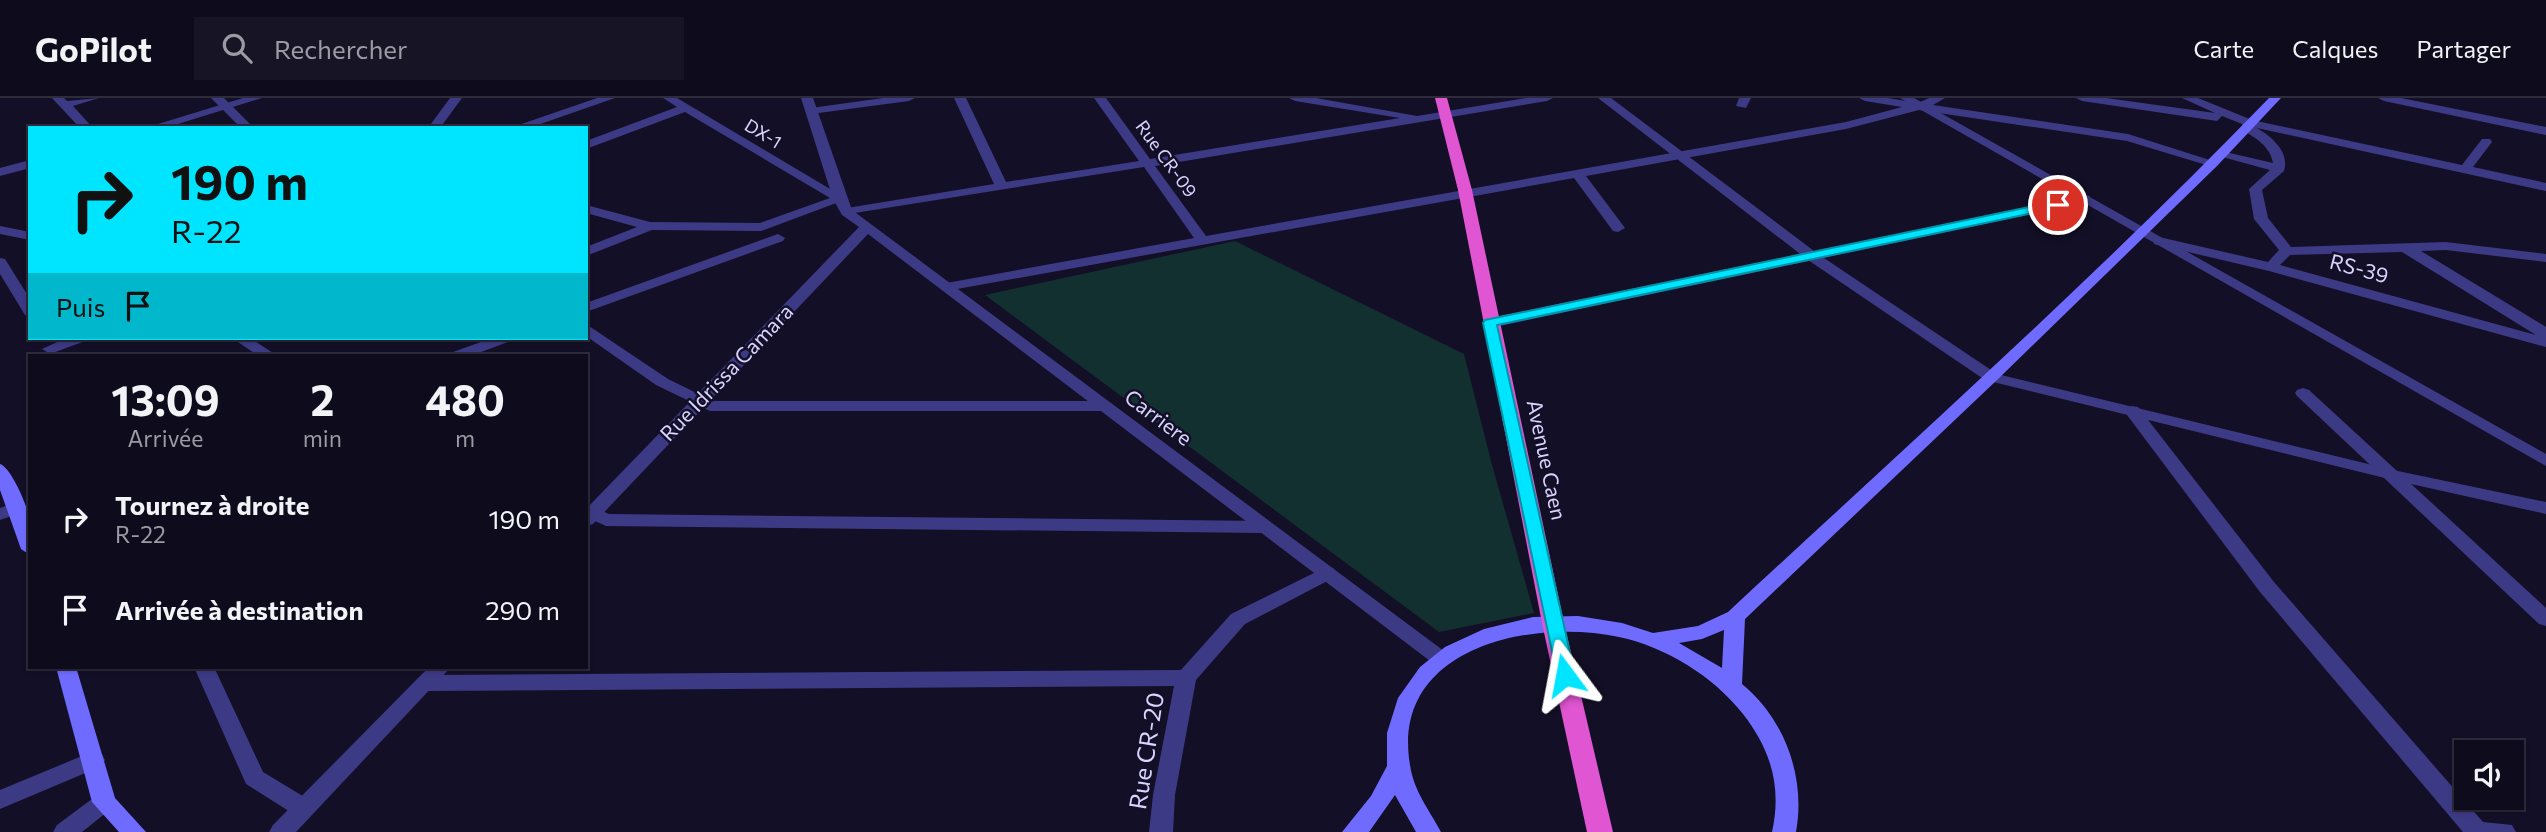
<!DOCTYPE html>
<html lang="fr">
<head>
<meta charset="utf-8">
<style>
	:root { --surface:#0e0b1c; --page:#171425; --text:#f1f3f6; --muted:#9b9ba3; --line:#2e2b3b }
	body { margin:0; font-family:Commissioner,sans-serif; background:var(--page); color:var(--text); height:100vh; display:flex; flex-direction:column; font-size:26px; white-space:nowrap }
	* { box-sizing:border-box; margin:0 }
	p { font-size:23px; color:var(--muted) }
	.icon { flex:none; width:38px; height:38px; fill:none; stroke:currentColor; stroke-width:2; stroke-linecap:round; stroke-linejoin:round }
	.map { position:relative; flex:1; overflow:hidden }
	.side { position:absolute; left:28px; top:256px; width:560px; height:315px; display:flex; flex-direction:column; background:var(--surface); border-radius:0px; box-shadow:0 2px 5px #0004,0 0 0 2px var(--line) }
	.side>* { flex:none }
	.guide { position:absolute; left:28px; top:28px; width:560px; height:214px; border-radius:0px; box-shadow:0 2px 5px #0004,0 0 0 2px var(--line); background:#00e5ff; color:#111; overflow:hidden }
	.fabs { position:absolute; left:2454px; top:642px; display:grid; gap:14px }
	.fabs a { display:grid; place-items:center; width:70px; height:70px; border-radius:0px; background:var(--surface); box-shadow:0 2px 5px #0004,0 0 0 2px var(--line); font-size:35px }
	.pin { position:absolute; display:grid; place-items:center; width:60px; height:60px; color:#fff; margin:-30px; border:4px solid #fff; border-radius:50%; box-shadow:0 2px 7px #0007 }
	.me { position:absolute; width:77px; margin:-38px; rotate:347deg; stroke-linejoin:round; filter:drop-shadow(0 0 5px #0008) }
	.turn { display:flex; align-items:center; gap:24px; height:147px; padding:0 28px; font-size:32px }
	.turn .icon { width:91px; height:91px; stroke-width:2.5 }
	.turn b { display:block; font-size:49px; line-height:60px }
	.then { display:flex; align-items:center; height:66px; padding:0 28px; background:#0003; gap:14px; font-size:26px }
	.eta { display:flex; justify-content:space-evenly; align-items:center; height:119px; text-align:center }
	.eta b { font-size:42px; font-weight:700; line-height:49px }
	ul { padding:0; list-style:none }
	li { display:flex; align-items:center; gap:21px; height:91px; padding:0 28px }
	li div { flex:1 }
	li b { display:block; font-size:26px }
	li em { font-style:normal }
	header { display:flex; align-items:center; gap:42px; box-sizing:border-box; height:98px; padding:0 35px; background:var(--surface); border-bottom:2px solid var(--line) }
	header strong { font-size:33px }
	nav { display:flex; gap:38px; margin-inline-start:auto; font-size:24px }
	.search { width:490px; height:63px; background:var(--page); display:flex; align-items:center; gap:18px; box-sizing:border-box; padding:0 24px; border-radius:0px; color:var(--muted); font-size:26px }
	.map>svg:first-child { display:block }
	.green { fill:#12302f }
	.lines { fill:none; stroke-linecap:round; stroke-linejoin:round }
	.minor { fill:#3d3a85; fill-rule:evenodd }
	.tertiary { fill:#3d3a85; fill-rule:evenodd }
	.secondary { fill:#6f6bff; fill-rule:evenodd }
	.trunk { fill:#e055d1; fill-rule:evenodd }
	.route { fill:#00e5ff; stroke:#0095a6; stroke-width:2 }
	.labels { text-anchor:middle; stroke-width:5; stroke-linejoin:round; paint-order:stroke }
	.far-street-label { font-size:18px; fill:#d9d4ff; stroke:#130f26 }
	.street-label { font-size:21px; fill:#d9d4ff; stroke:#130f26 }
	.near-street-label { font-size:24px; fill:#d9d4ff; stroke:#130f26 }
</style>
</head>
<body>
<header>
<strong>GoPilot</strong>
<div class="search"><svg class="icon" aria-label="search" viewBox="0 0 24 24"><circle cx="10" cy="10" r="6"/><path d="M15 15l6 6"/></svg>Rechercher</div>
<nav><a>Carte</a><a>Calques</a><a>Partager</a></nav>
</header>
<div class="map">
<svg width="2546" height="734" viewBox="0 0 2546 734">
	<rect width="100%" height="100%" fill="#130f26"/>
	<path class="green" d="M 1235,143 L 1464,256 L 1491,363 L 1534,515 L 1439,534 L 985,197 Z"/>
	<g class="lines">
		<path class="minor" d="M 52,0 L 64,0 L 67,3 L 99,0 L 73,8 L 93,30 L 80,30 Z
			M 211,0 L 224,0 L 254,30 L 241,30 Z
			M 450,0 L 462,0 L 440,30 L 428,30 Z
			M 597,0 L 615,0 L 529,30 L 510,30 Z
			M 663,0 L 677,0 L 847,101 L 761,133 L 652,132 L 586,158 L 586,149 L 637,129 L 586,115 L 586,107 L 650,124 L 760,125 L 830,100 L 685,14 L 586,51 L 586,43 L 677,9 Z
			M 883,0 L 915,0 L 909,3 L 811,16 L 805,13 L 811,10 Z
			M 954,0 L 966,0 L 1006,84 L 1139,63 L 1094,0 L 1106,0 L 1150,61 L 1400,20 L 1295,3 L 1289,0 L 1316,0 L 1417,18 L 1526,0 L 1553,0 L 1547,3 L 1155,68 L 1206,138 L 1846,24 L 1902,9 L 1865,3 L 1859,0 L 1888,0 L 1918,5 L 1929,0 L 1945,0 L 1933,7 L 2128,36 L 2219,65 L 2213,69 L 2127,43 L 1919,12 L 1846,31 L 1586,78 L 1625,130 L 1618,134 L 1613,133 L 1574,80 L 946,193 L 939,189 L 941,186 L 1194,140 L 1144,69 L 842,117 L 842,111 L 847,110 L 994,86 Z
			M 1739,0 L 1751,0 L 1746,10 L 1736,8 Z
			M 2076,0 L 2106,0 L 2215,15 L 2182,0 L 2198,0 L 2252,22 L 2462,67 L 2482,41 L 2490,41 L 2492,44 L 2473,69 L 2546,85 L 2546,93 L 2257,30 C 2272,39 2290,54 2284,73 L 2262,92 L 2268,120 L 2291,149 L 2446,144 L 2546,156 L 2546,164 L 2446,152 L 2421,153 L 2546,229 L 2546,249 L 2269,173 L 2154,146 L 2154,140 L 2159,139 L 2268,164 L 2279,152 L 2254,121 L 2249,91 L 2270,72 L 2215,57 L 2221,53 L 2273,65 C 2270,48 2256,40 2242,32 L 2242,26 L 2222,18 L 2217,23 L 2082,3 ZM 2402,154 L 2536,237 L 2280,167 L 2290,157 Z
			M 2378,0 L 2401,0 L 2546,29 L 2546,37 L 2384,3 Z
			M 2085,97 L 2090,98 L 2090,104 L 1490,230 L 1482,225 L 1490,220 Z
			M 0,128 L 30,134 L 30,142 L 0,136 Z
			M 778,136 L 785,140 L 783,143 L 586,214 L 586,205 Z
			M 0,160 L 5,161 L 30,201 L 30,218 L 25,217 L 0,176 Z
			M 586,226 L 668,281 L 713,303 L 1105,303 L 1113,308 L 1105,313 L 710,313 L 656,287 L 586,238 Z
			M 66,240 L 88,240 L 85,243 L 50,256 L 42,251 Z
			M 232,240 L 250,240 L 276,257 L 257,257 Z
			M 492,240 L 514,240 L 511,243 L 473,257 L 451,257 L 453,254 Z
			M 2303,290 L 2309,292 L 2546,510 L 2546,528 L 2539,526 L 2297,298 L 2295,295 L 2297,292 Z
			M 2132,308 L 2138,309 L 2274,484 L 2483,724 L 2512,727 L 2516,734 L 2463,734 L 2260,494 L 2124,313 Z
			M 17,404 L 23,406 L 26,410 L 23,414 L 0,422 L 0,410 Z
			M 586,406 L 609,416 L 1265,423 L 1274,429 L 1265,435 L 606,428 L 586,419 Z
			M 1326,469 L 1333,470 L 1336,475 L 1333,480 L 1245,526 L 1196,582 L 1175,697 L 1173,734 L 1149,734 L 1153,697 L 1174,588 L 425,593 L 418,590 L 414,585 L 418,580 L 425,577 L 1181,572 L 1231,516 Z
			M 194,569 L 214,569 L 263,674 L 311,703 L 315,710 L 311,717 L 303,719 L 295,717 L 246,686 Z
			M 94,653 L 102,656 L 105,662 L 102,668 L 0,711 L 0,692 Z
			M 104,695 L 112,698 L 116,704 L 112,710 L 82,734 L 53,734 L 57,727 L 96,698 Z"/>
		<path class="tertiary" d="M 243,0 L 262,0 L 165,30 L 145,30 Z
			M 801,0 L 813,0 L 852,112 L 1448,556 L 1451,561 L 1448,566 L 1441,568 L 1434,566 L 868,136 L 593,426 L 586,428 L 586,411 L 859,129 L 842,117 L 833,101 Z
			M 1598,0 L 1611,0 L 1818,156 L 1997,276 L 2393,372 L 2546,404 L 2546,416 L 2393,382 L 1985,282 L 1808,162 Z
			M 1900,0 L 1914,0 L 2546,356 L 2546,368 Z
			M 30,62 L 30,70 L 0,78 L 0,70 Z
			M 429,569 L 451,569 L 296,734 L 269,734 L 273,727 Z"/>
		<path class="secondary" d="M 2269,0 L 2281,0 L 2217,68 L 1997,282 L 1745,521 L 1742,586 C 1785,621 1806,680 1796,734 L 1772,734 C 1782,689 1771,652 1743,616 C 1713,578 1666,549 1619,539 C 1532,520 1390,549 1410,667 C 1414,694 1429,711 1441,734 L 1416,734 L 1395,697 L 1369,734 L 1342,734 L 1371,698 L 1387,668 L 1387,635 L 1398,600 L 1420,569 L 1445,549 L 1484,531 L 1533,519 L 1578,518 L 1622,525 L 1653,535 L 1698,528 L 1728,514 C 1910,345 2096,179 2269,0 ZM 1724,532 L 1722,570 L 1679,545 L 1702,541 Z
			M 0,366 C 11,369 29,411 30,423 C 31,434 30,446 30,457 L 21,451 L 0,392 Z
			M 56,569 L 76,569 L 115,700 L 146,734 L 119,734 L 92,704 Z"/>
		<path class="trunk" d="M 1435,0 L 1447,0 L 1472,92 L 1564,525 L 1613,734 L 1587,734 L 1542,525 L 1458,92 Z"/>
	</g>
	<path class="route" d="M 2058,103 L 2064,107 L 2062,109 L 1497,227 L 1575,577 L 1572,582 L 1558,582 L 1483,225 L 1485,222 Z"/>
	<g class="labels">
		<g class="far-street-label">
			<text transform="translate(763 36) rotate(31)" y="6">DX-1</text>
			<text transform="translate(1166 61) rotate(54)" y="6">Rue CR-09</text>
		</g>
		<g class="street-label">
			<text transform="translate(2359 171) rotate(15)" y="7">RS-39</text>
			<text transform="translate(727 275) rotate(-46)" y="7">Rue Idrissa Camara</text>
			<text transform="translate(1158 320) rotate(37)" y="7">Carriere</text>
			<text transform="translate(1546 362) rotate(78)" y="7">Avenue Caen</text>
		</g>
		<g class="near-street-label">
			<text transform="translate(1147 653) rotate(-81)" y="8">Rue CR-20</text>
		</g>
	</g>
</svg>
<div class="fabs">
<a><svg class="icon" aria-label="sound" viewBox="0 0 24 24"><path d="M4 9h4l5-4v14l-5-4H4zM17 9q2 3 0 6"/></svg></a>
</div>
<div class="pin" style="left:2058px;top:107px;background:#d93025"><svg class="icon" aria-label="arrive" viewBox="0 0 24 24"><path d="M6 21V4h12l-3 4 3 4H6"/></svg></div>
<svg class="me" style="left:1565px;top:577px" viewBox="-20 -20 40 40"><path d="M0-17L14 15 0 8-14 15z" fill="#00e5ff" stroke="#fff" stroke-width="4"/></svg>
<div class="guide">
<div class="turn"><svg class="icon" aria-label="right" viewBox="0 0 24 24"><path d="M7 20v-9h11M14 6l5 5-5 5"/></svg><div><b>190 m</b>R-22</div></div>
<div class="then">Puis<svg class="icon" aria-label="arrive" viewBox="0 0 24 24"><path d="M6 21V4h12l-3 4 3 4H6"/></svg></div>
</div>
<section class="side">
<div class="eta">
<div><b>13:09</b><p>Arrivée</p></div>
<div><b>2</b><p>min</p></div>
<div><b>480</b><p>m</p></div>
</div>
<ul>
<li><svg class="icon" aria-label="right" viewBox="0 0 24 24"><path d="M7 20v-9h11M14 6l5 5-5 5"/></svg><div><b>Tournez à droite</b><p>R-22</p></div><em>190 m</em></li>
<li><svg class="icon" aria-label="arrive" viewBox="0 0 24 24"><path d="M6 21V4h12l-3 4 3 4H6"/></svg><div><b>Arrivée à destination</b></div><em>290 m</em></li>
</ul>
</section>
</div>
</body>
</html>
